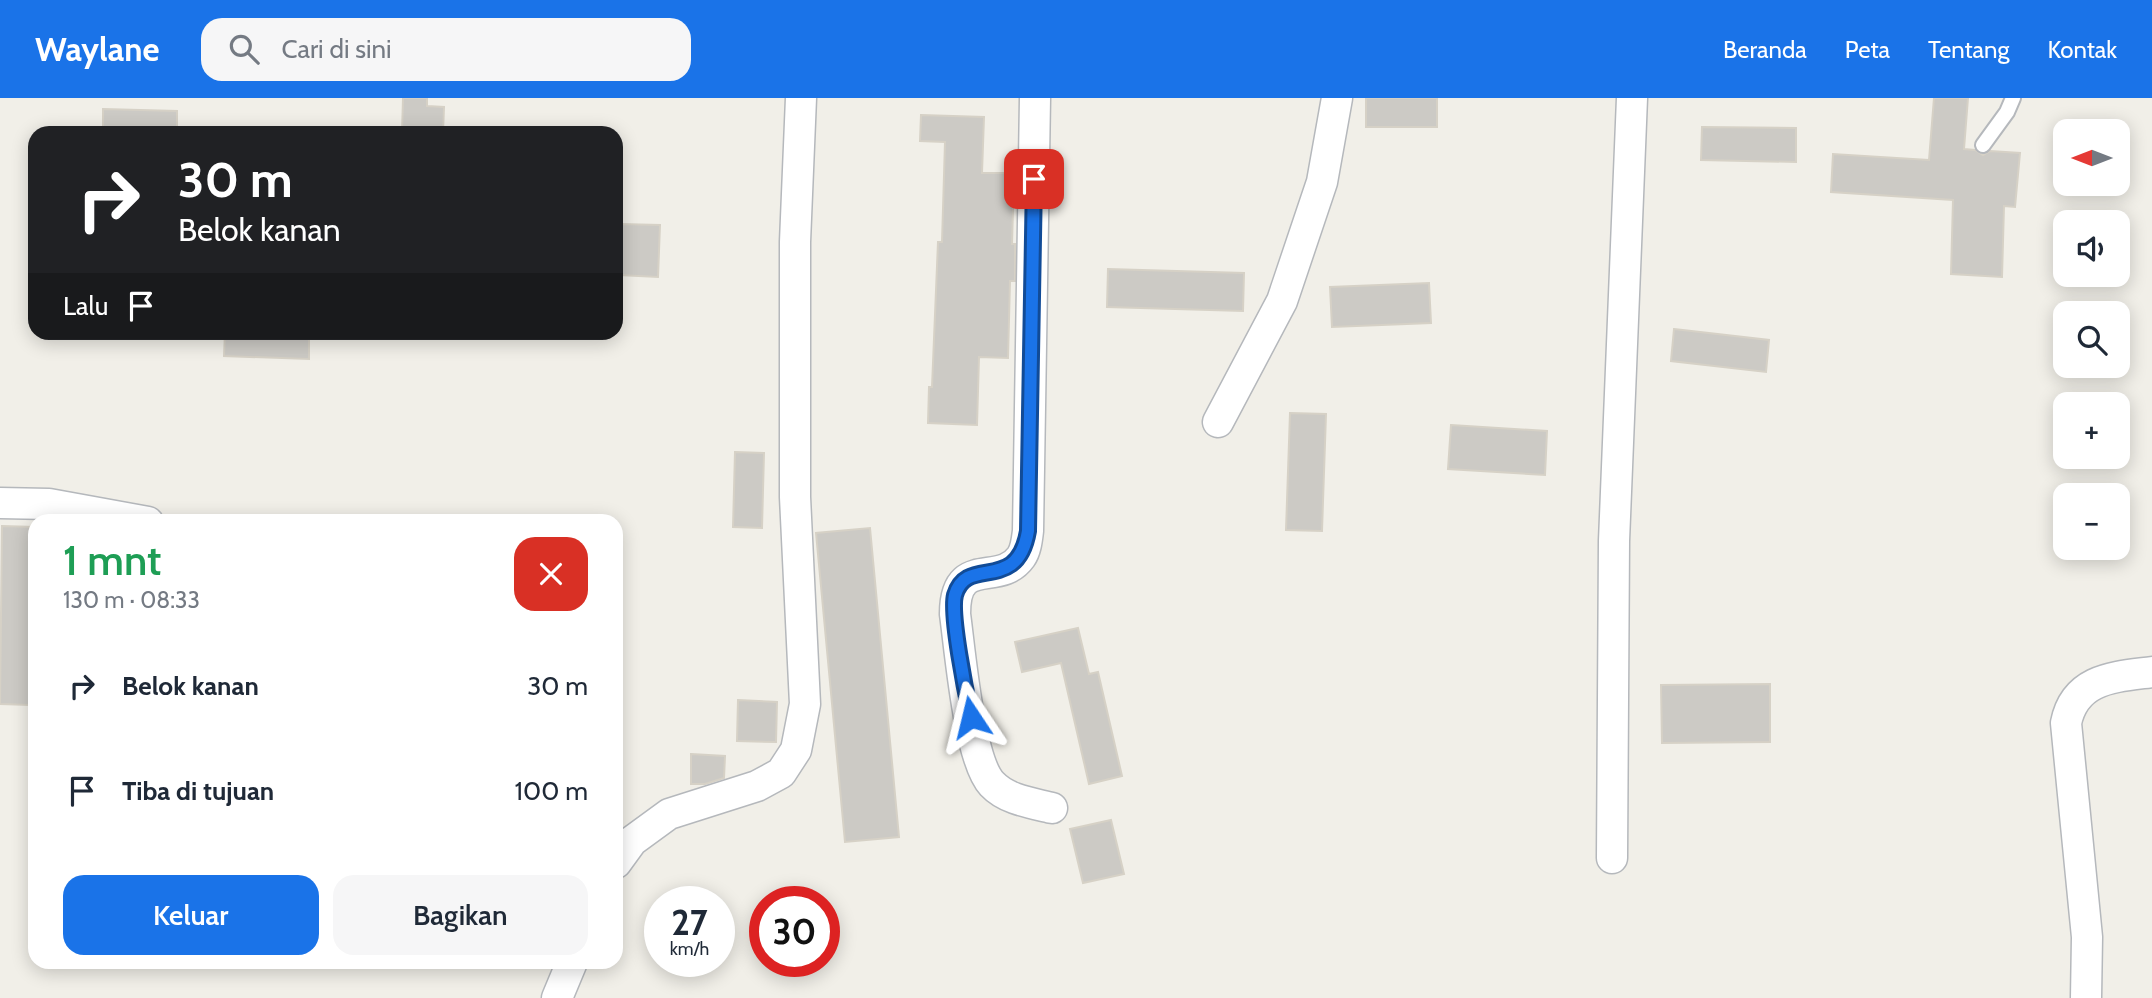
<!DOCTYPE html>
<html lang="id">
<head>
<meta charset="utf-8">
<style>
	:root { --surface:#fff; --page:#f6f6f7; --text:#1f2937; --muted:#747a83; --accent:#1a73e8 }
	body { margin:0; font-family:Cabin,sans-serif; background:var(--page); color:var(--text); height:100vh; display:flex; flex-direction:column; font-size:26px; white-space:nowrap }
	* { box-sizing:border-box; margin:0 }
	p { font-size:23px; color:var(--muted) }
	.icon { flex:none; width:38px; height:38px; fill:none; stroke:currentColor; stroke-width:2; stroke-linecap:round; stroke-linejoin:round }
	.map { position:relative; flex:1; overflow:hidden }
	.sheet { position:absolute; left:28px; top:416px; width:595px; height:455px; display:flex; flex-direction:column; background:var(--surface); border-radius:21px; box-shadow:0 4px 18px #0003 }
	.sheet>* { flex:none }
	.hud { position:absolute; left:28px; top:28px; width:595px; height:214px; border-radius:21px; box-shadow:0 4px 18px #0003; background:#202124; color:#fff; overflow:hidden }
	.needle { width:46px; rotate:270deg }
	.controls { position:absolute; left:2053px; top:21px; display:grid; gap:14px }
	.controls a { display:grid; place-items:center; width:77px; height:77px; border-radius:14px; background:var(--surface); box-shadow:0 4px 18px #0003; font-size:35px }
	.speed { position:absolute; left:644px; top:788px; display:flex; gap:14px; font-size:35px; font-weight:700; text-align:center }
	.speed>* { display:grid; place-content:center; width:91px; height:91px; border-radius:50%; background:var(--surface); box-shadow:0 4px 18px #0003; line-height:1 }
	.speed small { font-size:18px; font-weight:400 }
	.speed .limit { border:10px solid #d22; background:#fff; color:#111 }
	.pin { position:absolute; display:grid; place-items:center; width:60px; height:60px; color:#fff; margin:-30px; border-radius:14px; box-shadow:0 4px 10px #0006 }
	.me { position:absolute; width:77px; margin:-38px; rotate:350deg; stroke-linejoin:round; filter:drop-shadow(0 0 5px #0008) }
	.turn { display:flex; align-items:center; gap:24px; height:147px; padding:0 35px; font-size:32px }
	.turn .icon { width:91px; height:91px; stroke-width:2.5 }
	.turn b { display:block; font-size:49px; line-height:60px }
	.then { display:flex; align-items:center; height:66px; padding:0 35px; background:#0003; gap:14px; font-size:26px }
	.round { display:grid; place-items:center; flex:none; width:74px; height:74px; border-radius:21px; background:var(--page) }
	.summary { display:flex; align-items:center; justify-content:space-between; height:119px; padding:0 35px }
	h1 { font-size:42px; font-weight:600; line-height:52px; color:#1e9e55 }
	.cta { display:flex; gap:14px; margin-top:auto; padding:14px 35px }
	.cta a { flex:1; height:80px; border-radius:21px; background:var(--accent); color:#fff; font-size:28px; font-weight:600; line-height:80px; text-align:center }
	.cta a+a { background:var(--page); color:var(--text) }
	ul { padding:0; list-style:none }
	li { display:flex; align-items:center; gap:21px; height:105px; padding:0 35px }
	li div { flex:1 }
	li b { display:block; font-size:26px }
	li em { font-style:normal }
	header { display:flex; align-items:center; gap:42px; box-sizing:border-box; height:98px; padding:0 35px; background:var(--accent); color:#fff }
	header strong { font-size:33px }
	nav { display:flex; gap:38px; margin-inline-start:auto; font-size:24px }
	.search { width:490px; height:63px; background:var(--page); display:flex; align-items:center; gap:18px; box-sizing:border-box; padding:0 24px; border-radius:21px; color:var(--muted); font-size:26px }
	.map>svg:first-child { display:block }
	.building { fill:#cccac5; stroke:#d6d1c6; stroke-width:2 }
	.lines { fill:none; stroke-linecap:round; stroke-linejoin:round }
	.lane-casing { stroke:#b5b8bc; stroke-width:18 }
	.street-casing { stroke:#b5b8bc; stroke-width:33 }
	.lane { stroke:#fff; stroke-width:14 }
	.street { stroke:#fff; stroke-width:30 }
	.route-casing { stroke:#114b97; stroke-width:18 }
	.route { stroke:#1a73e8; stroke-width:12 }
</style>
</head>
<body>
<header>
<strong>Waylane</strong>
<div class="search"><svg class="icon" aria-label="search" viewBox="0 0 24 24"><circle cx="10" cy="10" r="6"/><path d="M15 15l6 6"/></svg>Cari di sini</div>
<nav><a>Beranda</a><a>Peta</a><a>Tentang</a><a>Kontak</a></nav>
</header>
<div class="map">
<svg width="2152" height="900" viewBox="0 0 2152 900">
	<rect width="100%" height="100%" fill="#f1efe8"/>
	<path class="building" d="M 403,0 L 427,0 L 427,8 L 444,9 L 443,35 L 402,35 Z
		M 1366,0 L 1437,0 L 1437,29 L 1366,29 Z
		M 1934,0 L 1968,0 L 1964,51 L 1975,52 L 1983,57 L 1990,53 L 2020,55 L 2015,109 L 2004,108 L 2002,179 L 1951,176 L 1953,102 L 1831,94 L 1833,56 L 1929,62 Z
		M 103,11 L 177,13 L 177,35 L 103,35 Z
		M 921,17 L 984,19 L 982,75 L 1014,75 L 1012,146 L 1015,146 L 1015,183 L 1010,183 L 1008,260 L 979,259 L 977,327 L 928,325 L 929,289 L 932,289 L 938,144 L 942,144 L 945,44 L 920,43 Z
		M 1702,29 L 1796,30 L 1796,64 L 1701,62 Z
		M 620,126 L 660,127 L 658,179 L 619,177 Z
		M 1108,171 L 1244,175 L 1243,213 L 1107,209 Z
		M 1429,185 L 1431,225 L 1332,229 L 1330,189 Z
		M 1674,231 L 1769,242 L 1766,274 L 1671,263 Z
		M 225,234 L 309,234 L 309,261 L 224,258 Z
		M 1290,315 L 1326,316 L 1322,433 L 1286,432 Z
		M 1451,327 L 1547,333 L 1545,377 L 1448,371 Z
		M 735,354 L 764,355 L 762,430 L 733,429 Z
		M 2,428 L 35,429 L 30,607 L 0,606 Z
		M 870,430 L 899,739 L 845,744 L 816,435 Z
		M 1078,530 L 1089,576 L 1098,574 L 1122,678 L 1089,686 L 1061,565 L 1022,574 L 1015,544 Z
		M 1770,586 L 1770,644 L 1662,645 L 1661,587 Z
		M 738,602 L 777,604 L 776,644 L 737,643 Z
		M 691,656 L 725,658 L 724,680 L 705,686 L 691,686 Z
		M 1111,722 L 1124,776 L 1083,785 L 1070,731 Z"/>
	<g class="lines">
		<defs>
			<path id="lane" d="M 1983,47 L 2007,14 L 2013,0"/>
			<path id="street" d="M 1035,0 L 1028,433 C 1027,441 1026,452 1021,459 C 999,490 955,455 955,516 C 960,552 969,662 992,686 C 1007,702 1032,705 1052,710
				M 1218,324 L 1282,203 L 1322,84 L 1337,0
				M 0,405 L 49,406 L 148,424
				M 1612,760 L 1614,443 L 1632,0
				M 616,765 L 632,743 L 669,716 L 757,688 L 781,675 L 796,652 L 805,606 L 795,399 L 795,144 L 801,0
				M 557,900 L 572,864
				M 2086,900 L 2087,839 L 2066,625 C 2075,580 2114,579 2152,574"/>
		</defs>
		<use href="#lane" class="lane-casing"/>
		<use href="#street" class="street-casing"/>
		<use href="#lane" class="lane"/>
		<use href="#street" class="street"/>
	</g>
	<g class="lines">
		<defs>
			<path id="route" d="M 971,619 C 966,596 950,516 955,497 C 967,456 1017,497 1028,433 L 1034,81"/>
		</defs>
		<use href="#route" class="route-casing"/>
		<use href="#route" class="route"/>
	</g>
</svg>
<div class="controls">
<a><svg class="needle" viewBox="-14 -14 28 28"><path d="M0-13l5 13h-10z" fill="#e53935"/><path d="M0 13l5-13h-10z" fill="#747a83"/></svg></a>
<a><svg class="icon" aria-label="sound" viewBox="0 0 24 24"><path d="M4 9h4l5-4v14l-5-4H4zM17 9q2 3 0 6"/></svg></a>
<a><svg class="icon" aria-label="search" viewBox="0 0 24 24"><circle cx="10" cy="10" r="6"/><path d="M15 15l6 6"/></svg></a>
<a>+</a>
<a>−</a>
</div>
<div class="speed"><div>27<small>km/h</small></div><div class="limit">30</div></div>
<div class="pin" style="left:1034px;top:81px;background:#d93025"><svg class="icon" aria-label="arrive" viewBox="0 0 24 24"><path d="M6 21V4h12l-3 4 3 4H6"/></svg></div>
<svg class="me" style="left:971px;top:619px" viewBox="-20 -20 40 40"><path d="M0-17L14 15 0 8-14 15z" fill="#1a73e8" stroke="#fff" stroke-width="4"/></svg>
<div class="hud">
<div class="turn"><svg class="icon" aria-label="right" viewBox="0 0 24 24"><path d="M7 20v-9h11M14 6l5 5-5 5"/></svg><div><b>30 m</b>Belok kanan</div></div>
<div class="then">Lalu<svg class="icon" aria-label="arrive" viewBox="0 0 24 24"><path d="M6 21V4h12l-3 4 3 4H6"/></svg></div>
</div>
<section class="sheet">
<div class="summary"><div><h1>1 mnt</h1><p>130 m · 08:33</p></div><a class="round" style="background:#d93025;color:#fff"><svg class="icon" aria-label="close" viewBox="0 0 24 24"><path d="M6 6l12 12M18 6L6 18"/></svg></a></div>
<ul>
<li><svg class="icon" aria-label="right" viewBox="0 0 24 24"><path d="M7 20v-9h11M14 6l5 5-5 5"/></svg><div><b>Belok kanan</b></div><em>30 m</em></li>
<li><svg class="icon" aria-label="arrive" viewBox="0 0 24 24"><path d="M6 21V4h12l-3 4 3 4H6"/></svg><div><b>Tiba di tujuan</b></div><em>100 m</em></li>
</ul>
<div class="cta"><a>Keluar</a><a>Bagikan</a></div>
</section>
</div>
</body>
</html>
